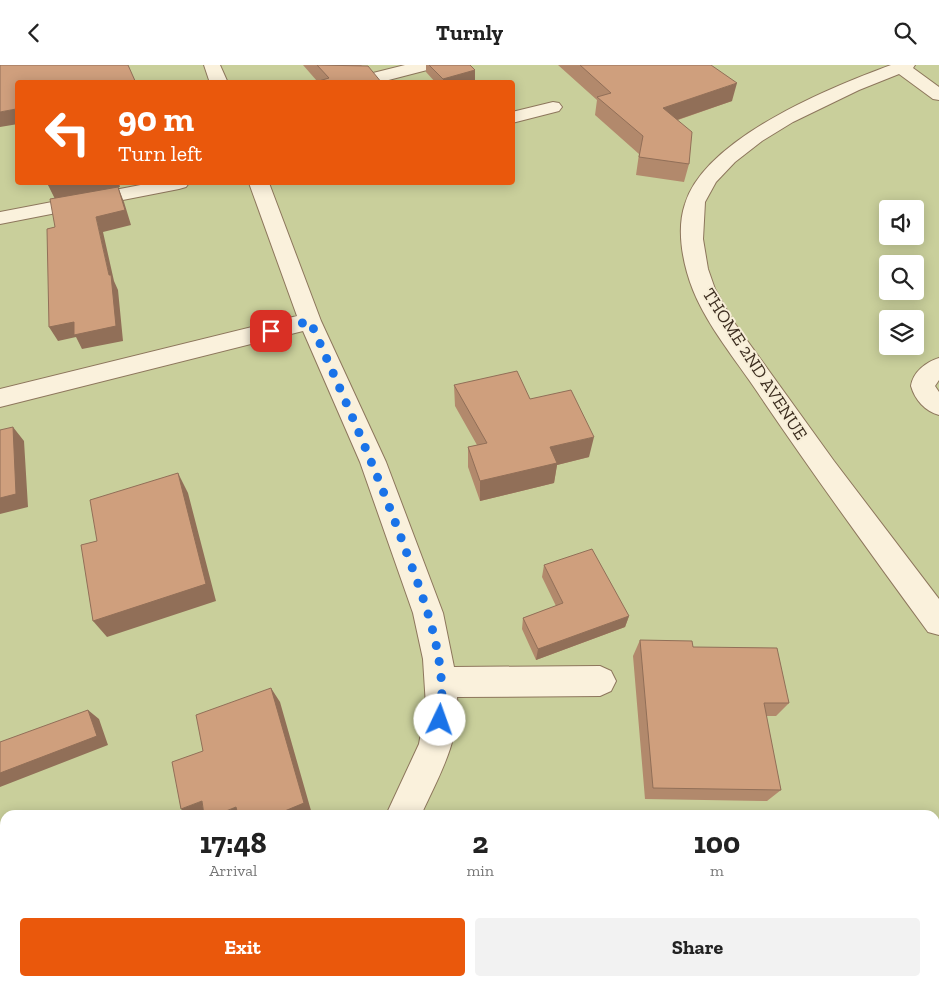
<!DOCTYPE html>
<html lang="en">
<head>
<meta charset="utf-8">
<style>
	:root { --surface:#fff; --page:#f2f2f2; --text:#222; --muted:#767676; --accent:#ea580c }
	body { margin:0; font-family:"Zilla Slab",serif; background:var(--page); color:var(--text); height:100vh; display:flex; flex-direction:column; font-size:19px; white-space:nowrap }
	* { box-sizing:border-box; margin:0 }
	p { font-size:16px; color:var(--muted) }
	.icon { flex:none; width:28px; height:28px; fill:none; stroke:currentColor; stroke-width:2; stroke-linecap:round; stroke-linejoin:round }
	.map { position:relative; flex:1; overflow:hidden }
	.panel { position:absolute; left:0px; top:745px; width:940px; height:176px; display:flex; flex-direction:column; background:var(--surface); border-radius:15px 15px 0 0; box-shadow:0 2px 12px #0003 }
	.panel>* { flex:none }
	.top-card { position:absolute; left:15px; top:15px; width:500px; height:105px; border-radius:5px; box-shadow:0 2px 12px #0003; background:#ea580c; color:#fff; overflow:hidden }
	.controls { position:absolute; left:879px; top:135px; display:grid; gap:10px }
	.controls a { display:grid; place-items:center; width:45px; height:45px; border-radius:5px; background:var(--surface); box-shadow:0 2px 12px #0003; font-size:25px }
	.pin { position:absolute; display:grid; place-items:center; width:42px; height:42px; color:#fff; margin:-21px; border-radius:10px; box-shadow:0 2px 8px #0006 }
	.me { position:absolute; width:55px; margin:-28px; rotate:3deg; stroke-linejoin:round; filter:drop-shadow(0 0 4px #0008) }
	.turn { display:flex; align-items:center; gap:18px; height:105px; padding:0 20px; font-size:22px }
	.turn .icon { width:65px; height:65px; stroke-width:2.5 }
	.turn b { display:block; font-size:35px; line-height:42px }
	.eta { display:flex; justify-content:space-evenly; align-items:center; height:85px; text-align:center }
	.eta b { font-size:30px; font-weight:800; line-height:35px }
	.button { display:flex; gap:10px; margin-top:auto; padding:10px 20px }
	.button a { flex:1; height:58px; border-radius:5px; background:var(--accent); color:#fff; font-size:20px; font-weight:800; line-height:58px; text-align:center }
	.button a+a { background:var(--page); color:var(--text) }
	header { display:flex; justify-content:space-between; align-items:center; height:65px; padding:0 20px; background:var(--surface); font-size:22px; font-weight:800 }
	.map>svg:first-child { display:block }
	.green { fill:#c9cf9b; fill-rule:evenodd }
	.lines { fill:none; stroke-linecap:round; stroke-linejoin:round }
	.minor-casing { stroke:#8d765c; stroke-width:2 }
	.minor { fill:#faf1dc; fill-rule:evenodd }
	.wall { fill:#b2896c }
	.shaded-wall { fill:#916f58 }
	.building { fill:#cf9f7d; stroke:#916f58 }
	.route { stroke:#1a73e8; stroke-width:9; stroke-dasharray:0 16.2 }
	.labels { text-anchor:middle; stroke-width:4; stroke-linejoin:round; paint-order:stroke }
	.street-label { font-size:18px; fill:#3d2e20; stroke:#f7eed8 }
</style>
</head>
<body>
<header><svg class="icon" aria-label="back" viewBox="0 0 24 24"><path d="M15 5l-7 7 7 7"/></svg>Turnly<svg class="icon" aria-label="search" viewBox="0 0 24 24"><circle cx="10" cy="10" r="6"/><path d="M15 15l6 6"/></svg></header>
<div class="map">
<svg width="939" height="921" viewBox="0 0 939 921">
	<rect width="100%" height="100%" fill="#f0e4c8"/>
	<path class="green" d="M 0,0 L 939,0 L 939,921 L 0,921 ZM 18,18 L 512,18 L 512,118 L 18,118 ZM 888,144 L 915,144 L 915,171 L 888,171 ZM 888,199 L 915,199 L 915,226 L 888,226 ZM 888,254 L 915,254 L 915,281 L 888,281 ZM 5,750 L 935,750 L 935,916 L 5,916 Z"/>
	<g class="lines">
		<defs>
			<path id="minor" d="M 204,0 L 220,0 L 228,18 L 210,18 Z
				M 405,0 L 433,0 L 431,4 L 377,18 L 347,18 L 349,14 Z
				M 891,0 L 915,0 L 913,3 L 939,22 L 939,35 L 933,34 L 899,9 L 859,25 L 793,57 L 762,76 L 735,97 L 716,117 L 705,137 L 703,174 L 708,204 L 715,224 L 733,256 L 834,396 L 939,534 L 939,570 L 928,567 C 870,488 813,409 758,328 C 736,295 708,262 693,225 C 683,200 676,165 685,139 C 705,73 831,22 891,0 Z
				M 553,37 L 559,38 L 562,42 L 559,46 L 512,58 L 512,47 Z
				M 151,118 L 189,118 L 186,122 L 179,124 L 0,159 L 0,147 Z
				M 249,118 L 269,118 L 321,256 L 386,397 L 443,548 L 454,602 L 600,601 L 611,606 L 616,616 L 611,626 L 600,631 L 457,632 C 461,674 438,713 421,750 L 386,750 L 419,679 L 426,641 L 423,594 L 413,548 L 360,397 L 303,266 L 0,342 L 0,324 L 297,251 Z
				M 939,293 L 939,315 L 935,321 L 939,327 L 939,350 C 925,346 915,335 911,321 C 913,307 926,297 939,293 Z
				M 277,916 L 317,916 L 315,921 L 275,921 Z"/>
		</defs>
		<use href="#minor" class="minor-casing"/>
		<use href="#minor" class="minor"/>
	</g>
	<path class="wall" d="M 303,0 L 361,0 L 382,18 L 317,16 Z
		M 426,0 L 470,0 L 475,5 L 475,16 L 470,18 L 436,18 L 426,7 Z
		M 558,0 L 711,0 L 732,36 L 678,55 L 689,99 L 684,117 L 636,110 L 639,89 L 595,50 L 597,35 Z
		M 454,320 L 530,334 L 589,392 L 557,400 L 554,418 L 480,436 L 468,402 L 468,382 L 477,380 L 455,341 Z
		M 544,500 L 629,551 L 625,562 L 536,595 L 522,564 L 523,553 L 556,541 L 542,512 Z
		M 640,575 L 693,582 L 789,638 L 776,651 L 766,651 L 781,725 L 767,736 L 645,734 L 633,591 Z"/>
	<path class="shaded-wall" d="M 475,5 L 475,16 L 470,18 L 443,18 L 443,14 Z
		M 737,18 L 732,36 L 659,61 L 663,43 Z
		M 16,44 L 18,47 L 18,59 L 0,62 L 0,47 Z
		M 64,118 L 119,118 L 120,122 L 118,122 L 124,137 L 131,160 L 103,167 L 114,216 L 118,225 L 123,276 L 82,284 L 76,272 L 58,276 L 49,262 L 109,210 L 96,152 L 55,134 L 48,120 Z
		M 13,362 L 24,376 L 28,442 L 0,449 L 0,433 Z
		M 594,372 L 589,392 L 557,400 L 554,418 L 480,436 L 480,416 L 550,382 Z
		M 178,408 L 188,428 L 216,536 L 107,572 L 93,556 Z
		M 629,551 L 625,562 L 536,595 L 538,584 Z
		M 271,623 L 280,637 L 312,749 L 308,750 L 275,750 Z
		M 88,645 L 99,654 L 108,680 L 0,722 L 0,708 Z
		M 202,736 L 204,750 L 188,750 L 181,744 Z
		M 236,742 L 245,750 L 216,750 Z"/>
	<path class="building" d="M 0,0 L 128,0 L 136,18 L 18,18 L 18,53 L 16,44 L 0,47 Z
		M 317,0 L 368,1 L 382,18 L 312,18 L 329,13 Z
		M 429,0 L 470,0 L 475,5 L 443,14 Z
		M 580,0 L 711,0 L 737,18 L 663,43 L 692,67 L 689,99 L 639,92 L 643,71 L 597,32 L 611,28 Z
		M 48,118 L 64,118 L 48,120 Z
		M 118,122 L 125,145 L 96,152 L 109,210 L 111,210 L 116,261 L 74,270 L 74,257 L 49,262 L 47,164 L 55,162 L 50,134 Z
		M 517,306 L 530,334 L 571,325 L 594,372 L 550,382 L 557,398 L 480,416 L 468,382 L 487,378 L 454,320 Z
		M 13,362 L 16,429 L 0,433 L 0,365 Z
		M 178,408 L 206,519 L 93,556 L 81,480 L 97,476 L 90,435 Z
		M 592,484 L 629,551 L 538,584 L 523,553 L 563,538 L 544,500 Z
		M 640,575 L 692,576 L 693,582 L 777,583 L 789,638 L 764,638 L 781,725 L 653,723 Z
		M 271,623 L 304,738 L 275,750 L 238,750 L 236,742 L 216,750 L 204,750 L 202,736 L 181,744 L 172,697 L 203,686 L 196,650 Z
		M 88,645 L 97,671 L 0,708 L 0,677 Z"/>
	<g class="lines">
		<path class="route" d="M 271,266 L 310,256 C 343,330 375,402 403,478 C 423,532 449,595 440,655"/>
	</g>
	<g class="labels">
		<g class="street-label">
			<text transform="translate(755 299) rotate(57)" y="6">THOME 2ND AVENUE</text>
		</g>
	</g>
</svg>
<div class="controls">
<a><svg class="icon" aria-label="sound" viewBox="0 0 24 24"><path d="M4 9h4l5-4v14l-5-4H4zM17 9q2 3 0 6"/></svg></a>
<a><svg class="icon" aria-label="search" viewBox="0 0 24 24"><circle cx="10" cy="10" r="6"/><path d="M15 15l6 6"/></svg></a>
<a><svg class="icon" aria-label="layers" viewBox="0 0 24 24"><path d="M12 4l9 5-9 5-9-5zM3 14l9 5 9-5"/></svg></a>
</div>
<div class="pin" style="left:271px;top:266px;background:#d93025"><svg class="icon" aria-label="arrive" viewBox="0 0 24 24"><path d="M6 21V4h12l-3 4 3 4H6"/></svg></div>
<svg class="me" style="left:440px;top:655px" viewBox="-20 -20 40 40"><circle r="19" fill="#fff"/><path d="M0-13L10 11 0 6-10 11z" fill="#1a73e8"/></svg>
<div class="top-card">
<div class="turn"><svg class="icon" aria-label="left" viewBox="0 0 24 24"><path d="M17 20v-9H6M10 6l-5 5 5 5"/></svg><div><b>90 m</b>Turn left</div></div>
</div>
<section class="panel">
<div class="eta">
<div><b>17:48</b><p>Arrival</p></div>
<div><b>2</b><p>min</p></div>
<div><b>100</b><p>m</p></div>
</div>
<div class="button"><a>Exit</a><a>Share</a></div>
</section>
</div>
</body>
</html>
